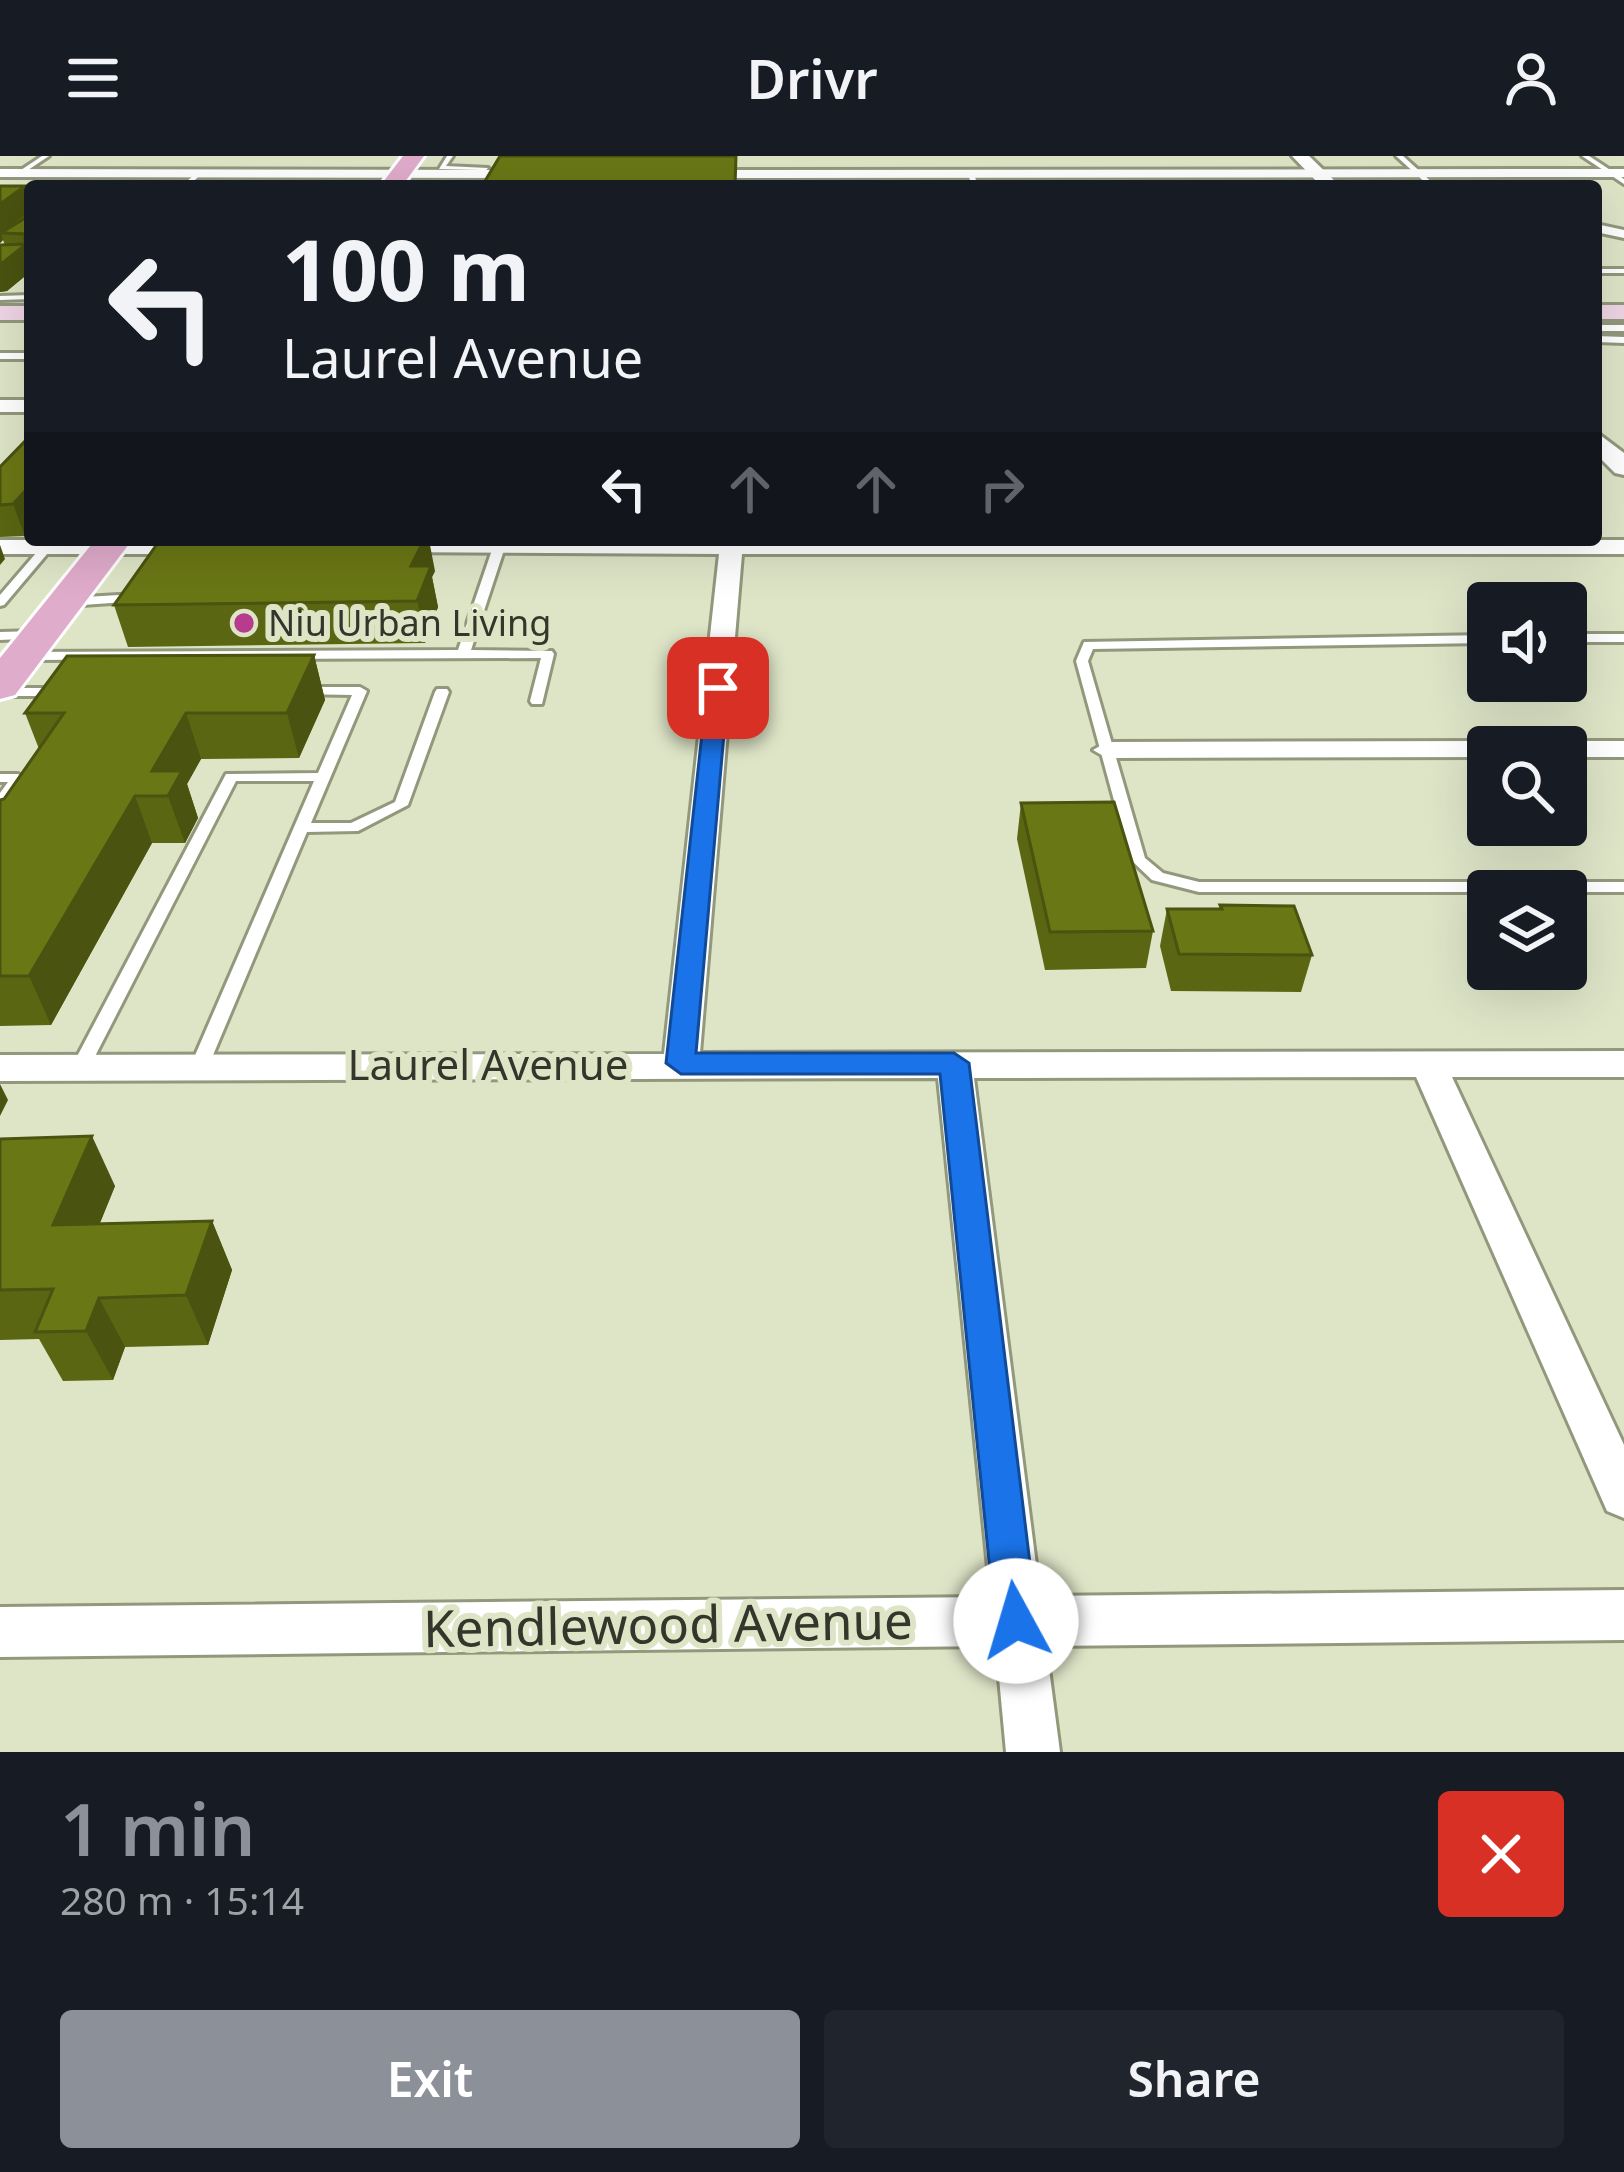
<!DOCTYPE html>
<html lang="en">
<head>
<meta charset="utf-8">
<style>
	:root { --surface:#171b24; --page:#20242c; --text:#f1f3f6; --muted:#9ea1a6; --accent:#8c9099 }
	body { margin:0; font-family:"Noto Sans",sans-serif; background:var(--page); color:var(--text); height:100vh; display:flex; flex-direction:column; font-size:45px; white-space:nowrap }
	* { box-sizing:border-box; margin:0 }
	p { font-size:39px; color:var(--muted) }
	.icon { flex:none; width:66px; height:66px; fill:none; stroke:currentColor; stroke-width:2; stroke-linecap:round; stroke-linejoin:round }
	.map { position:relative; height:1596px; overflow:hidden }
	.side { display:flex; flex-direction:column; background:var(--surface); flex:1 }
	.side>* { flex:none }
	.top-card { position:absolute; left:24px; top:24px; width:1578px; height:366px; border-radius:12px; box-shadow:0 12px 48px #0002; background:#171b24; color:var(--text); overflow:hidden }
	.fabs { position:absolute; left:1467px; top:426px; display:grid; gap:24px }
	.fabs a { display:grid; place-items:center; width:120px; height:120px; border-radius:12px; background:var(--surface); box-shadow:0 12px 48px #0002; font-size:60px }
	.pin { position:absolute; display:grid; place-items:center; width:102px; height:102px; color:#fff; margin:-51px; border-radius:24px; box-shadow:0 6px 18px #0006 }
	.me { position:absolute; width:132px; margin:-66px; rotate:354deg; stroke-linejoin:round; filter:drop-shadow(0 0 9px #0008) }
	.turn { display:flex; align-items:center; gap:42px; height:252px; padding:0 60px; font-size:54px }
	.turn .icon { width:156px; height:156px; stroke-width:2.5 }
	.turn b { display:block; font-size:84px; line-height:102px }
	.lanes { display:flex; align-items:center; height:114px; padding:0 60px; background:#0003; justify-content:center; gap:60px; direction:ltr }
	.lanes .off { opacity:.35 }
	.round { display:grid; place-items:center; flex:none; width:126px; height:126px; border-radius:12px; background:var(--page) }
	.head { display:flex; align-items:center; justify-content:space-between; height:204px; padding:0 60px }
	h1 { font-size:72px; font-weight:600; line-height:90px; color:var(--accent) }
	.cta { display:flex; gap:24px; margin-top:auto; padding:24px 60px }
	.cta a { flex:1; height:138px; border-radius:12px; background:var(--accent); color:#fff; font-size:48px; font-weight:600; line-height:138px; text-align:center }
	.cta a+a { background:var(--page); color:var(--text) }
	header { display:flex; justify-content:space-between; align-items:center; height:156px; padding:0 60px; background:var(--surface); font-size:54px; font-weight:600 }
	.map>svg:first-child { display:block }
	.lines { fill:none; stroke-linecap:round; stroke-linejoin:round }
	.service-casing { stroke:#92987c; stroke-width:6 }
	.minor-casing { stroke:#92987c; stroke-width:6 }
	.tertiary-casing { stroke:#92987c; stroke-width:6 }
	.secondary-casing { stroke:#92987c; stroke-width:6 }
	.primary-casing { stroke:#fff; stroke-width:6 }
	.service { fill:#fff; fill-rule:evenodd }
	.minor { fill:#fff; fill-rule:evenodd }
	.tertiary { fill:#fff; fill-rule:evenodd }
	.secondary { fill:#efd5e5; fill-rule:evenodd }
	.primary { fill:#e0accb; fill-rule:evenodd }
	.wall { fill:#5b6612 }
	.shaded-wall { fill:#4a530f }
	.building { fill:#6a7715; stroke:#4a530f; stroke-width:3 }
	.route { fill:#1a73e8; stroke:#114b97; stroke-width:3 }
	.poi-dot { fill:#b73c8d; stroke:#dee5c7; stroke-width:4.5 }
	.labels { text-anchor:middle; stroke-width:12; stroke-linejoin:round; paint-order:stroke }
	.far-poi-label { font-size:36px; fill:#34362b; stroke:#dee5c7; text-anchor:start }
	.street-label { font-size:42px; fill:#34362b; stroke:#dee5c7 }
	.near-street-label { font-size:51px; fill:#34362b; stroke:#dee5c7 }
</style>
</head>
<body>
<header><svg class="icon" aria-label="menu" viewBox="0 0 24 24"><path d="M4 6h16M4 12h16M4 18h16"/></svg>Drivr<svg class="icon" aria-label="person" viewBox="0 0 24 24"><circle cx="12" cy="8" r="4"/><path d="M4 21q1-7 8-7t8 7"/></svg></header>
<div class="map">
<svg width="1624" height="1596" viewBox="0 0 1624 1596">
	<rect width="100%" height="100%" fill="#dee5c7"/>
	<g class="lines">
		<defs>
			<path id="service" d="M 42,0 L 49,0 L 22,18 L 18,18 L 18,16 Z
				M 447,0 L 453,0 L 446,10 L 488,12 L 481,20 L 478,18 L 480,14 L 439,13 Z
				M 1396,0 L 1403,0 L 1436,30 L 1429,30 Z
				M 1582,0 L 1589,0 L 1624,23 L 1624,28 Z
				M 199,15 L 204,16 L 188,30 L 181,30 Z
				M 971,16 L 974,18 L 978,30 L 972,30 L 968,18 Z
				M 487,26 L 485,29 L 441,30 L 444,28 Z
				M 1596,113 L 1624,113 L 1624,117 L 1596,117 Z
				M 30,139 L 30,143 L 0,144 L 0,140 Z
				M 1596,169 L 1624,169 L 1624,175 L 1596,175 Z
				M 1596,180 L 1624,181 L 1624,187 L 1596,186 Z
				M 0,197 L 30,197 L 30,203 L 0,203 Z
				M 499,388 L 505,391 L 471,494 L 552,495 L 554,498 L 542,548 L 532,548 L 530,545 L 541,502 L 25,504 L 19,500 L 25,496 L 458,494 L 493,391 Z
				M 43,389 L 53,391 L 4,449 L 0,450 L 0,439 Z
				M 136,438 L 142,442 L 140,445 L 68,450 L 62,446 L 68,442 Z
				M 39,475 L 43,476 L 43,482 L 0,484 L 0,476 Z
				M 1566,478 L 1624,478 L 1624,486 L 1566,486 Z
				M 1488,479 L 1488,487 L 1093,493 L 1088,505 L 1145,702 L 1163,717 L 1199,726 L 1624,726 L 1624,736 L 1199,736 L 1152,724 L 1130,703 L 1076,505 L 1084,486 Z
				M 301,531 L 360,531 L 367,535 L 311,667 L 351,667 L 395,646 L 435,536 L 437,533 L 447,533 L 449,536 L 408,649 L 358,675 L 307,676 L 208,911 L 205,916 L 193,916 L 190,911 L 314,625 L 236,625 L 89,912 L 86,917 L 74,917 L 71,912 L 226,618 L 318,617 L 352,539 L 296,538 L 296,532 Z
				M 0,532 L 59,532 L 66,536 L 59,540 L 0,540 Z
				M 0,618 L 18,618 L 25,622 L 5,650 L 0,651 L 0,637 L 8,626 L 0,626 Z"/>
			<path id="minor" d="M 0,13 L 530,14 L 537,18 L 530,22 L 0,21 Z
				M 1624,13 L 1624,21 L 696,22 L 689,18 L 696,14 Z
				M 1596,68 L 1624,74 L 1624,82 L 1596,76 Z
				M 0,244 L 30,244 L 30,256 L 0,256 Z
				M 0,384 L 200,384 L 211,391 L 200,398 L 0,398 Z
				M 390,384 L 1624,384 L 1624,398 L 742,398 L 700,897 L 1624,895 L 1624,921 L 1452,921 L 1624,1289 L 1624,1362 L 1607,1355 L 1416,921 L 974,922 L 1040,1440 L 1624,1434 L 1624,1484 L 1046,1490 L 1060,1596 L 1006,1596 L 996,1490 L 0,1501 L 0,1451 L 991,1441 L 938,922 L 0,925 L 0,899 L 664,898 L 719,398 L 382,396 L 382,386 Z
				M 1488,585 L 1501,591 L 1488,591 L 1488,601 L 1107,602 L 1093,594 L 1107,586 Z
				M 1566,585 L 1624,585 L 1624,601 L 1566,601 L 1566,591 L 1553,591 Z"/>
			<path id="tertiary" d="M 1292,0 L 1309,0 L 1340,30 L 1321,30 Z
				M 1596,276 L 1624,297 L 1624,319 L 1615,317 L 1596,298 Z"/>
			<path id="secondary" d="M 1596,149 L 1624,149 L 1624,163 L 1596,163 Z
				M 0,150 L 30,150 L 30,164 L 0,164 Z"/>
			<path id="primary" d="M 403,0 L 424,0 L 402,30 L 380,30 Z
				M 95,384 L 132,384 L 15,539 L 0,543 L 0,502 Z"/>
		</defs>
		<use href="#service" class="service-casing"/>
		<use href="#minor" class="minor-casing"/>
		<use href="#tertiary" class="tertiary-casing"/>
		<use href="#secondary" class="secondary-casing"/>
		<use href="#primary" class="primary-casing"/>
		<use href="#service" class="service"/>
		<use href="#minor" class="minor"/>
		<use href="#tertiary" class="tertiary"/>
		<use href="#secondary" class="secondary"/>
		<use href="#primary" class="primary"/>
	</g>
	<path class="wall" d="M 0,30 L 25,30 L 30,48 L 30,116 L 7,135 L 0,136 L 0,89 L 5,89 L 3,84 L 0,87 Z
		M 30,280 L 30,373 L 25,380 L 0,381 L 0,311 Z
		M 435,415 L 432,421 L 438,451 L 425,487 L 128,491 L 114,449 Z
		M 314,499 L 325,544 L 299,602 L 201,603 L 187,628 L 198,662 L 185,687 L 152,687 L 51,869 L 0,870 L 0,644 L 4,643 L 39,593 L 25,557 Z
		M 1021,647 L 1153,775 L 1146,812 L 1045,814 L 1017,683 Z
		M 1220,749 L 1312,799 L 1301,836 L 1171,835 L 1160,790 L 1167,753 L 1219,753 Z
		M 0,982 L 115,1030 L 100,1067 L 212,1065 L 232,1114 L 208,1189 L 125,1191 L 113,1224 L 63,1225 L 39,1183 L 0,1184 Z"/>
	<path class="shaded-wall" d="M 25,30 L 30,48 L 30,55 L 10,70 L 13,77 L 1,77 L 3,84 L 0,87 L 0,48 Z
		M 30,85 L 30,116 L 7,135 L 0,136 L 0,109 Z
		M 26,334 L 30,344 L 30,373 L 25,380 L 13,348 Z
		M 424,384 L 429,384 L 435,415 L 432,421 L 438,451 L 425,487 L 411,410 Z
		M 0,389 L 5,403 L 0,409 Z
		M 314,499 L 325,544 L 299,602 L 287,557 Z
		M 186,557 L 201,603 L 187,628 L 198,662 L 185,687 L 168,640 L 152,615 Z
		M 135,640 L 152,687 L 51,869 L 29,820 Z
		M 0,928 L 8,944 L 0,960 Z
		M 92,980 L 115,1030 L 79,1118 L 53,1069 Z
		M 212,1065 L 232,1114 L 208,1189 L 186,1139 Z
		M 99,1142 L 125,1191 L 113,1224 L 86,1175 Z"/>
	<path class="building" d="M 500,0 L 736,0 L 735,30 L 482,30 Z
		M 0,30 L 25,30 L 0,48 Z
		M 27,53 L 30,53 L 30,85 L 0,109 L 0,89 L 25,88 L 25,78 L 1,77 L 25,62 Z
		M 30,280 L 30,334 L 26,334 L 13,348 L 0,349 L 0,311 Z
		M 160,384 L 424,384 L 411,410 L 431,410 L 417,445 L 114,449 Z
		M 314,499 L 287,557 L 186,557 L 152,615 L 182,615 L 168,640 L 135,640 L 29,820 L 0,820 L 0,644 L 4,643 L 64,557 L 25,557 L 67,500 Z
		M 1114,646 L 1153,775 L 1050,776 L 1021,647 Z
		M 1220,749 L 1294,750 L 1312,799 L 1179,798 L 1167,753 L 1222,753 Z
		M 92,980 L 53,1069 L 212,1065 L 186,1139 L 99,1142 L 86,1175 L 35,1176 L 53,1133 L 0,1134 L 0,983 Z"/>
	<path class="route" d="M 718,525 L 728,532 L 696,897 L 954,897 L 969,907 L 1037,1465 L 1031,1479 L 1016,1485 L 1001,1479 L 995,1465 L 940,918 L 681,918 L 666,907 L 707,532 Z"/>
	<circle class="poi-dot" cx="244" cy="467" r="12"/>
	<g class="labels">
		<g class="far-poi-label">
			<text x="268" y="480">Niu Urban Living</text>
		</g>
		<g class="street-label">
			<text x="488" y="924">Laurel Avenue</text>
		</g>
		<g class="near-street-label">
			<text transform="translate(668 1469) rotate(-1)" y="18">Kendlewood Avenue</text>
		</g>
	</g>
</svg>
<div class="fabs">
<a><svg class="icon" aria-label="sound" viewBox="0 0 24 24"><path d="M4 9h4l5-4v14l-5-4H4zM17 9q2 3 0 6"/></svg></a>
<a><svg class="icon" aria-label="search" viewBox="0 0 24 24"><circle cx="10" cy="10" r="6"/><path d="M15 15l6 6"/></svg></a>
<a><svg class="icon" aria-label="layers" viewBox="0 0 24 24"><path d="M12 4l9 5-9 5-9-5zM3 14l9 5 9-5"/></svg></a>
</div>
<div class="pin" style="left:718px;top:532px;background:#d93025"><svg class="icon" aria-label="arrive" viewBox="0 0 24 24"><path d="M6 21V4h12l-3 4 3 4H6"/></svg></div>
<svg class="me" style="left:1016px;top:1465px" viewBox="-20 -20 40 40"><circle r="19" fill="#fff"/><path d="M0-13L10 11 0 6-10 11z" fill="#1a73e8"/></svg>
<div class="top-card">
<div class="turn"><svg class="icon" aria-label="left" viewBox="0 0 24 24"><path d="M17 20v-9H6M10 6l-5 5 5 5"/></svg><div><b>100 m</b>Laurel Avenue</div></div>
<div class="lanes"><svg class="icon" aria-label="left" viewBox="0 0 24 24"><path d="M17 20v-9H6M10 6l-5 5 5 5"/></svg><svg class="icon off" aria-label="ahead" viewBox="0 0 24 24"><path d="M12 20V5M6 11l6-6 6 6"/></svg><svg class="icon off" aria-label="ahead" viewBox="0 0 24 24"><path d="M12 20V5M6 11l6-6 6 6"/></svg><svg class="icon off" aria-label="right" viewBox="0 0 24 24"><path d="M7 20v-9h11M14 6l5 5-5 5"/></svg></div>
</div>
</div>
<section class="side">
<div class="head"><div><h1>1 min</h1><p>280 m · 15:14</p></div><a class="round" style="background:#d93025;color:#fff"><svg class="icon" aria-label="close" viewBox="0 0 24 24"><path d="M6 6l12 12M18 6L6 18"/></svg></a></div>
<div class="cta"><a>Exit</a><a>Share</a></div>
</section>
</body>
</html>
